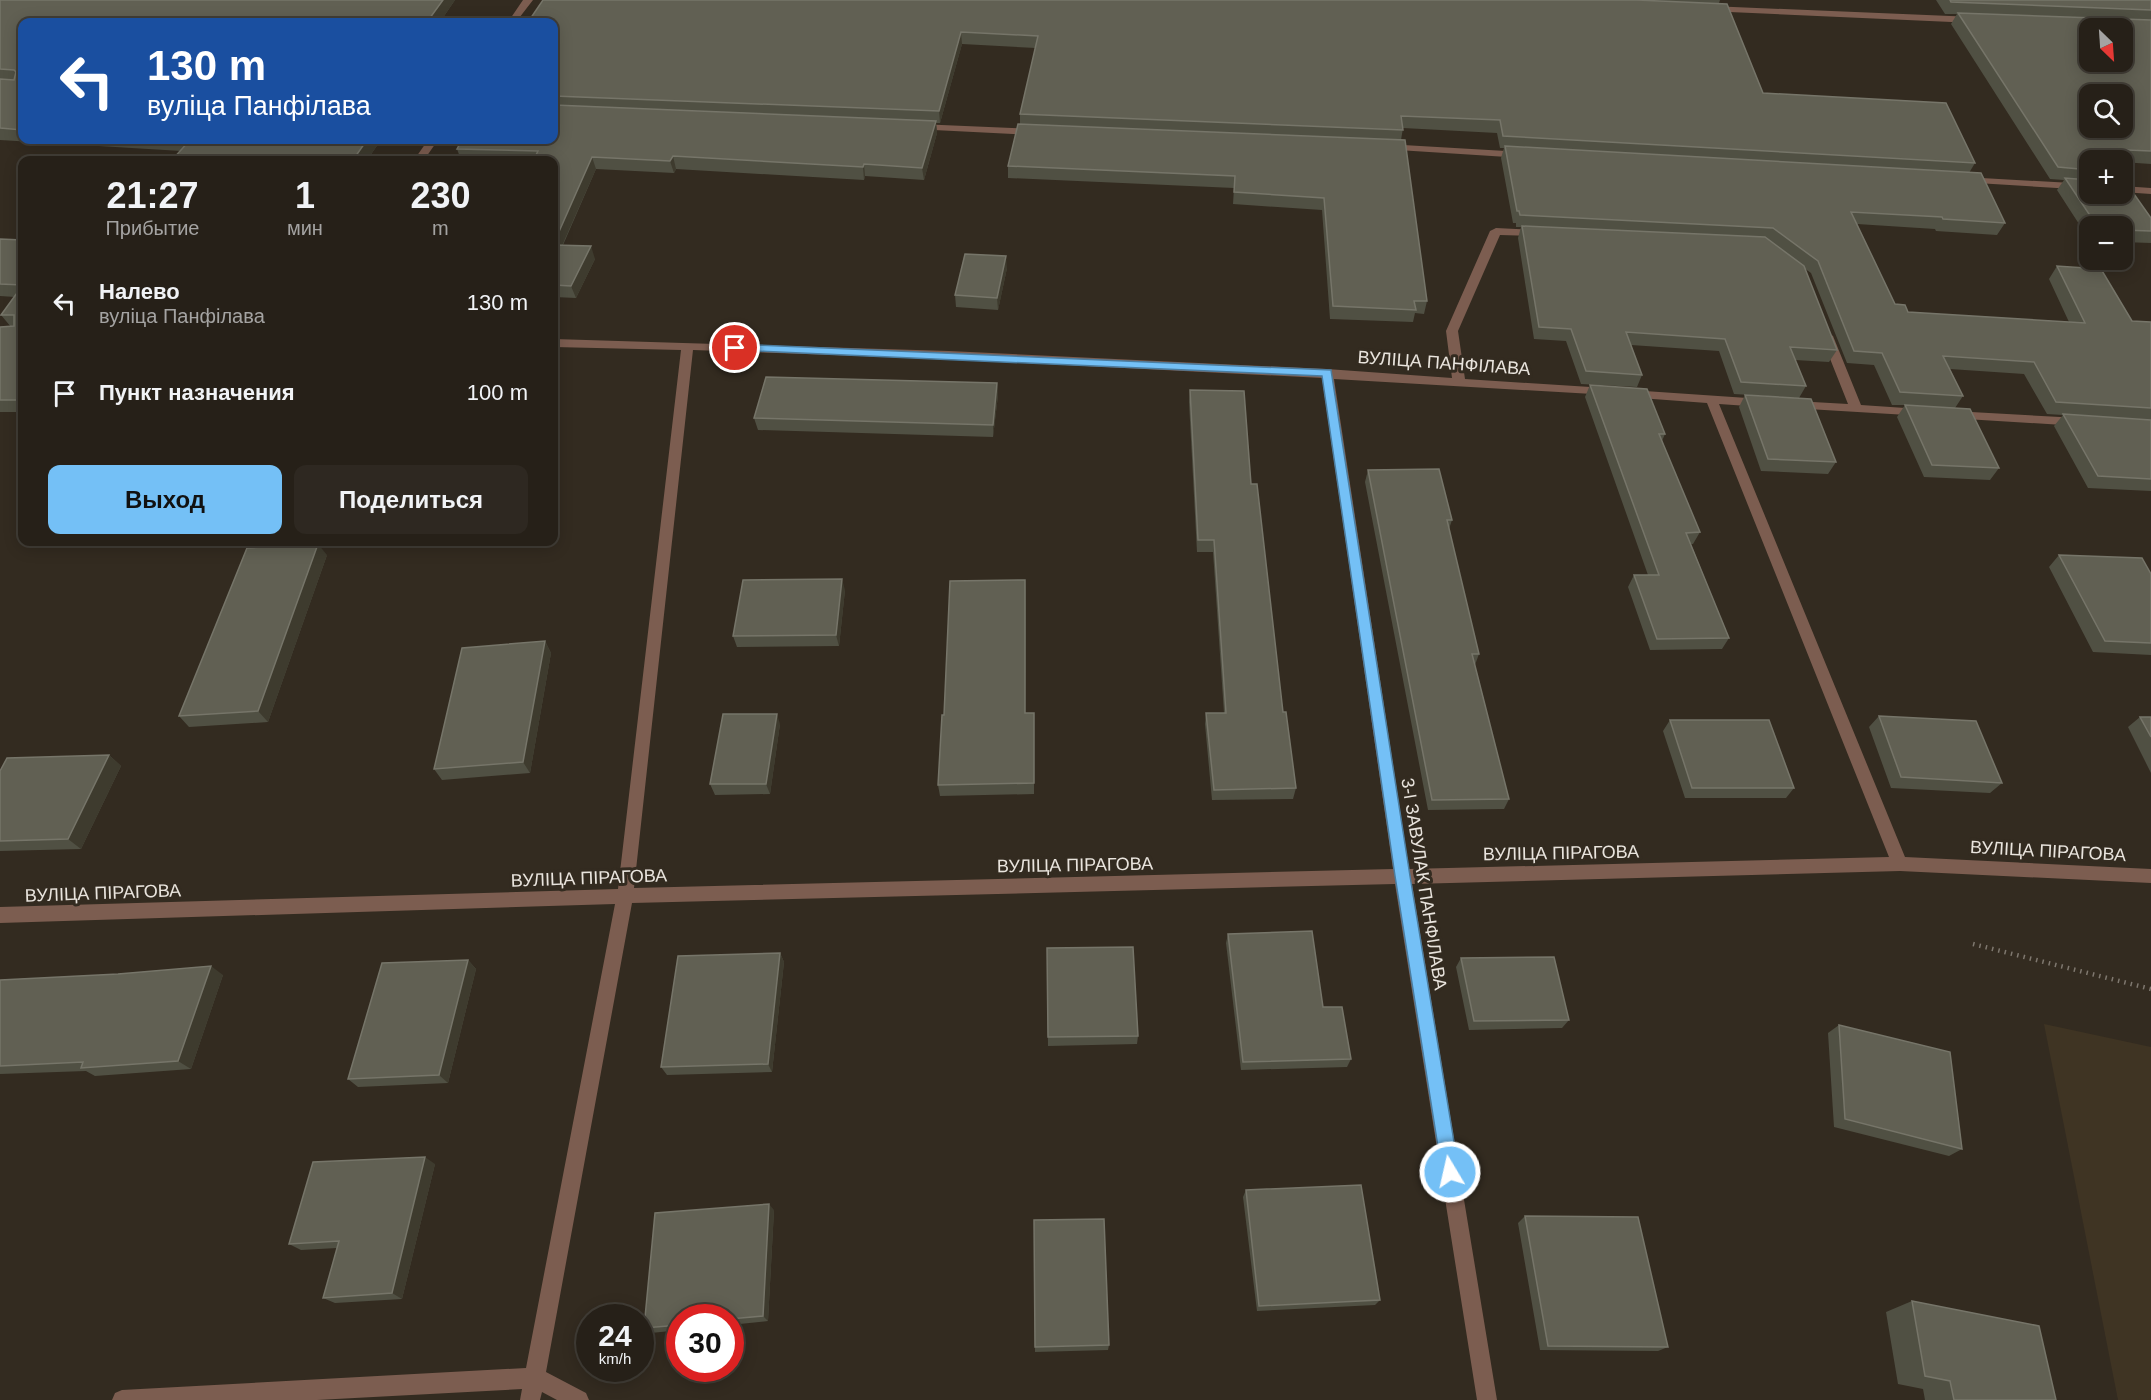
<!DOCTYPE html>
<html lang="ru">
<head>
<meta charset="utf-8">
<style>
	:root { --surface:#262018; --page:#2e2821; --text:#f1f3f6; --muted:#a4a3a2; --line:#423e37; --accent:#74c0f6 }
	body { margin:0; font-family:Arial,sans-serif; background:var(--page); color:var(--text); height:100vh; display:flex; flex-direction:column; font-size:22px; white-space:nowrap }
	* { box-sizing:border-box; margin:0 }
	p { font-size:20px; color:var(--muted) }
	.icon { flex:none; width:33px; height:33px; fill:none; stroke:currentColor; stroke-width:2; stroke-linecap:round; stroke-linejoin:round }
	.map { position:relative; flex:1; overflow:hidden }
	.side { position:absolute; left:18px; top:156px; width:540px; height:390px; display:flex; flex-direction:column; background:var(--surface); border-radius:12px; box-shadow:0 3px 15px #0003,0 0 0 2px var(--line) }
	.side>* { flex:none }
	.top-card { position:absolute; left:18px; top:18px; width:540px; height:126px; border-radius:12px; box-shadow:0 3px 15px #0003,0 0 0 2px var(--line); background:#1a4fa0; color:#fff; overflow:hidden }
	.needle { width:39px; rotate:155deg }
	.buttons { position:absolute; left:2079px; top:18px; display:grid; gap:12px }
	.buttons a { display:grid; place-items:center; width:54px; height:54px; border-radius:12px; background:var(--surface); box-shadow:0 3px 15px #0003,0 0 0 2px var(--line); font-size:30px }
	.speed { position:absolute; left:576px; top:1304px; display:flex; gap:12px; font-size:30px; font-weight:700; text-align:center }
	.speed>* { display:grid; place-content:center; width:78px; height:78px; border-radius:50%; background:var(--surface); box-shadow:0 3px 15px #0003,0 0 0 2px var(--line); line-height:1 }
	.speed small { font-size:15px; font-weight:400 }
	.speed .limit { border:9px solid #d22; background:#fff; color:#111 }
	.pin { position:absolute; display:grid; place-items:center; width:51px; height:51px; color:#fff; margin:-26px; border:3px solid #fff; border-radius:50%; box-shadow:0 2px 6px #0007 }
	.me { position:absolute; width:66px; margin:-33px; rotate:351deg; stroke-linejoin:round; filter:drop-shadow(0 0 4px #0008) }
	.turn { display:flex; align-items:center; gap:21px; height:126px; padding:0 30px; font-size:27px }
	.turn .icon { width:78px; height:78px; stroke-width:2.5 }
	.turn b { display:block; font-size:42px; line-height:51px }
	.eta { display:flex; justify-content:space-evenly; align-items:center; height:102px; text-align:center }
	.eta b { font-size:36px; font-weight:800; line-height:42px }
	.action { display:flex; gap:12px; margin-top:auto; padding:12px 30px }
	.action a { flex:1; height:69px; border-radius:12px; background:var(--accent); color:#111; font-size:24px; font-weight:800; line-height:69px; text-align:center }
	.action a+a { background:var(--page); color:var(--text) }
	ul { padding:0; list-style:none }
	li { display:flex; align-items:center; gap:18px; height:90px; padding:0 30px }
	li div { flex:1 }
	li b { display:block; font-size:22px }
	li em { font-style:normal }
	.map>svg:first-child { display:block }
	.built { fill:#3f3423 }
	.lines { fill:none; stroke-linecap:round; stroke-linejoin:round }
	.path { stroke:#7f786f; stroke-width:4.5; stroke-dasharray:1.5 5; stroke-linecap:butt }
	.minor { fill:#7c5d50; fill-rule:evenodd }
	.wall { fill:#505043 }
	.shaded-wall { fill:#3e3b2e }
	.building { fill:#616053; stroke:#767569; stroke-width:1.5; fill-rule:evenodd }
	.route { fill:#74c0f6; stroke:#4b7da0; stroke-width:1.5 }
	.labels { text-anchor:middle; stroke-width:6; stroke-linejoin:round; paint-order:stroke }
	.street-label { font-size:18px; fill:#e9e4dd; stroke:#332b20 }
</style>
</head>
<body>
<div class="map">
<svg width="2151" height="1400" viewBox="0 0 2151 1400">
	<rect width="100%" height="100%" fill="#332b20"/>
	<path class="built" d="M 2044,1024 L 2151,1047 L 2151,1400 L 2118,1400 Z"/>
	<g class="lines">
		<path class="path" d="M 1973,944 L 2151,989"/>
		<path class="minor" d="M 523,0 L 533,0 L 516,22 L 508,22 Z
			M 1710,6 L 1974,17 L 1979,20 L 1974,23 L 1707,11 L 1707,7 Z
			M 918,124 L 1035,129 L 1040,132 L 1035,135 L 914,129 L 914,125 Z
			M 428,140 L 438,140 L 424,160 L 414,160 Z
			M 1386,144 L 1523,152 L 1528,155 L 1523,158 L 1382,149 L 1381,147 Z
			M 1964,177 L 2090,184 L 2090,190 L 1960,182 L 1959,180 Z
			M 2122,186 L 2151,188 L 2151,194 L 2122,192 Z
			M 1496,228 L 1538,230 L 1544,233 L 1538,236 L 1500,235 L 1458,331 L 1465,379 L 1606,388 L 1612,392 L 1610,395 L 1334,379 L 1409,869 L 1889,857 L 1707,403 L 1626,397 L 1624,394 L 1630,390 L 1762,399 L 1768,403 L 1762,407 L 1719,404 L 1905,857 L 2151,869 L 2151,883 L 1900,871 L 1412,884 L 1497,1400 L 1477,1400 L 1395,884 L 632,903 L 546,1372 L 586,1393 L 589,1400 L 557,1400 L 542,1392 L 540,1400 L 520,1400 L 522,1389 L 317,1400 L 112,1400 L 115,1393 L 122,1390 L 526,1368 L 615,904 L 0,923 L 0,907 L 618,889 L 681,350 L 554,347 L 554,339 L 949,351 L 1327,369 L 1452,378 L 1446,331 L 1490,231 ZM 693,350 L 949,359 L 1322,378 L 1393,869 L 634,888 Z
			M 1827,332 L 1833,336 L 1861,405 L 1920,409 L 1926,413 L 1924,416 L 1791,408 L 1789,405 L 1791,402 L 1795,401 L 1848,404 L 1821,336 Z
			M 1953,411 L 2079,418 L 2085,422 L 2079,426 L 1949,418 L 1947,415 L 1949,412 Z"/>
	</g>
	<path class="wall" d="M 0,0 L 455,0 L 440,22 L 22,22 L 22,140 L 381,140 L 367,160 L 172,160 L 181,151 L 0,140 Z
		M 543,0 L 1720,0 L 1719,3 L 1763,93 L 1975,163 L 1969,173 L 2005,223 L 1997,235 L 1936,231 L 1935,229 L 1857,224 L 1895,304 L 1908,312 L 2069,322 L 2049,279 L 2057,266 L 2132,321 L 2151,322 L 2151,491 L 2088,488 L 2054,426 L 2063,415 L 2047,414 L 2024,374 L 1950,369 L 1963,396 L 1955,408 L 1999,468 L 1990,480 L 1924,477 L 1897,417 L 1905,405 L 1892,405 L 1874,365 L 1847,363 L 1811,273 L 1804,268 L 1837,350 L 1829,362 L 1795,360 L 1806,386 L 1799,398 L 1734,394 L 1719,351 L 1631,345 L 1642,375 L 1637,387 L 1581,384 L 1566,341 L 1534,339 L 1518,238 L 1521,227 L 1516,227 L 1516,223 L 1513,223 L 1501,158 L 1504,148 L 1500,148 L 1497,133 L 1403,128 L 1401,140 L 1427,301 L 1424,314 L 1415,313 L 1413,322 L 1330,319 L 1322,210 L 1233,204 L 1234,188 L 1008,178 L 1008,166 L 1020,125 L 1020,114 L 1036,48 L 962,44 L 940,123 L 936,123 L 937,133 L 924,180 L 865,176 L 864,180 L 676,169 L 674,173 L 596,169 L 563,245 L 595,259 L 576,298 L 554,297 L 554,160 L 461,160 L 457,149 L 554,140 L 554,22 Z
		M 1936,0 L 2151,0 L 2151,164 L 2122,162 L 2122,160 L 2090,160 L 2090,194 L 2151,231 L 2151,243 L 2122,242 L 2122,226 L 2090,226 L 2090,241 L 2057,190 L 2064,180 L 2050,179 L 1951,24 L 1957,14 L 1945,14 Z
		M 0,239 L 22,240 L 22,412 L 0,412 L 0,327 L 11,327 L 1,315 L 15,297 L 0,296 Z
		M 1007,268 L 998,310 L 956,307 L 955,295 Z
		M 997,383 L 998,395 L 993,437 L 758,430 L 754,418 Z
		M 1590,385 L 1665,434 L 1662,441 L 1700,532 L 1693,544 L 1691,544 L 1729,638 L 1722,649 L 1650,650 L 1628,587 L 1634,575 L 1648,575 L 1585,397 Z
		M 1190,390 L 1251,484 L 1283,712 L 1296,788 L 1293,799 L 1212,800 L 1205,724 L 1206,713 L 1224,713 L 1213,552 L 1197,552 L 1189,402 Z
		M 1745,395 L 1836,462 L 1828,474 L 1761,471 L 1739,407 Z
		M 1368,470 L 1452,520 L 1449,529 L 1479,654 L 1475,665 L 1509,799 L 1504,809 L 1428,810 L 1365,482 Z
		M 327,555 L 268,722 L 189,727 L 179,716 Z
		M 2059,555 L 2151,574 L 2151,655 L 2093,652 L 2049,567 Z
		M 845,590 L 839,646 L 737,647 L 733,636 Z
		M 1026,591 L 1025,713 L 1034,724 L 1034,794 L 940,796 L 938,785 L 944,715 Z
		M 545,641 L 551,653 L 530,773 L 442,780 L 434,769 Z
		M 1879,716 L 2002,783 L 1990,793 L 1891,788 L 1869,727 Z
		M 2140,717 L 2151,717 L 2151,773 L 2128,727 Z
		M 1670,720 L 1794,788 L 1786,798 L 1685,798 L 1663,731 Z
		M 780,724 L 770,794 L 715,795 L 710,784 Z
		M 109,755 L 121,766 L 81,849 L 0,851 L 0,771 Z
		M 1228,934 L 1323,1007 L 1351,1059 L 1347,1067 L 1241,1070 L 1226,943 Z
		M 1047,948 L 1138,1036 L 1137,1044 L 1048,1046 Z
		M 780,953 L 784,962 L 772,1072 L 667,1075 L 661,1067 Z
		M 1461,958 L 1569,1020 L 1562,1028 L 1469,1030 L 1456,967 Z
		M 468,960 L 476,969 L 448,1083 L 358,1087 L 348,1079 Z
		M 223,975 L 191,1069 L 95,1076 L 86,1071 L 0,1074 L 0,980 Z
		M 1839,1025 L 1962,1149 L 1949,1156 L 1834,1127 L 1828,1033 Z
		M 435,1164 L 402,1299 L 335,1303 L 323,1298 L 337,1248 L 301,1250 L 289,1244 Z
		M 1246,1190 L 1380,1300 L 1375,1305 L 1257,1311 L 1243,1197 Z
		M 774,1210 L 768,1321 L 730,1325 L 730,1317 L 680,1317 L 680,1330 L 651,1333 L 644,1328 Z
		M 1525,1216 L 1668,1347 L 1658,1351 L 1540,1350 L 1518,1223 Z
		M 1912,1301 L 2056,1400 L 1925,1400 L 1923,1389 L 1898,1384 L 1886,1312 Z
		M 1109,1345 L 1108,1350 L 1035,1352 L 1035,1347 Z"/>
	<path class="shaded-wall" d="M 443,0 L 455,0 L 440,22 L 427,22 Z
		M 961,32 L 962,44 L 940,123 L 939,111 Z
		M 936,121 L 937,133 L 924,180 L 922,168 Z
		M 367,140 L 381,140 L 367,160 L 353,160 Z
		M 673,156 L 676,169 L 674,173 L 670,161 Z
		M 592,157 L 596,169 L 557,257 L 554,246 L 554,243 Z
		M 864,164 L 865,176 L 864,180 L 863,167 Z
		M 591,246 L 595,259 L 576,298 L 571,286 Z
		M 1006,256 L 1007,268 L 998,310 L 997,298 Z
		M 997,383 L 998,395 L 993,437 L 993,425 Z
		M 318,544 L 327,555 L 268,722 L 258,711 Z
		M 842,579 L 845,590 L 839,646 L 836,635 Z
		M 1025,580 L 1026,591 L 1025,724 Z
		M 545,641 L 551,653 L 530,773 L 523,762 Z
		M 777,714 L 780,724 L 770,794 L 766,784 Z
		M 109,755 L 121,766 L 81,849 L 68,839 Z
		M 780,953 L 784,962 L 772,1072 L 768,1064 Z
		M 468,960 L 476,969 L 448,1083 L 439,1075 Z
		M 211,966 L 223,975 L 191,1069 L 178,1061 Z
		M 425,1157 L 435,1164 L 402,1299 L 392,1293 Z
		M 769,1204 L 774,1210 L 768,1321 L 763,1316 Z"/>
	<path class="building" d="M 0,0 L 443,0 L 427,22 L 22,22 L 22,130 L 0,128 L 0,79 L 14,80 L 16,72 L 14,70 L 0,69 Z
		M 543,0 L 1637,0 L 1727,4 L 1763,93 L 1946,103 L 1975,163 L 1503,136 L 1500,120 L 1401,116 L 1403,130 L 1020,114 L 1038,36 L 961,32 L 939,111 L 554,96 L 554,22 L 528,22 Z
		M 1950,0 L 2151,0 L 2151,10 L 1951,2 Z
		M 1958,13 L 2151,20 L 2151,151 L 2103,149 L 2111,160 L 2090,160 L 2090,170 L 2058,167 ZM 2090,28 L 2122,28 L 2122,62 L 2090,62 ZM 2090,94 L 2122,94 L 2122,128 L 2090,128 Z
		M 554,105 L 936,121 L 922,168 L 864,164 L 863,167 L 673,156 L 670,161 L 592,157 L 554,243 L 554,160 L 541,160 L 544,155 L 536,155 L 538,151 L 457,149 L 462,140 L 554,140 Z
		M 1018,124 L 1405,140 L 1427,301 L 1414,301 L 1416,310 L 1333,306 L 1324,198 L 1234,192 L 1235,176 L 1008,166 Z
		M 184,140 L 367,140 L 353,160 L 172,160 L 190,140 Z
		M 1505,146 L 1981,173 L 2005,223 L 1943,219 L 1942,217 L 1851,212 L 1895,304 L 1905,305 L 1908,312 L 2085,323 L 2057,266 L 2101,269 L 2132,321 L 2151,322 L 2151,408 L 2056,402 L 2034,362 L 1943,356 L 1963,396 L 1900,392 L 1882,353 L 1854,351 L 1818,261 L 1773,228 L 1520,215 L 1519,211 L 1517,211 Z
		M 2122,177 L 2151,218 L 2151,231 L 2122,230 L 2122,226 L 2097,226 L 2065,178 L 2090,180 L 2090,194 L 2122,194 Z
		M 1522,226 L 1765,237 L 1804,266 L 1837,350 L 1790,347 L 1806,386 L 1741,382 L 1725,339 L 1626,332 L 1642,375 L 1586,371 L 1571,329 L 1539,327 Z
		M 0,239 L 22,240 L 22,285 L 0,284 Z
		M 554,245 L 591,246 L 571,286 L 554,285 Z
		M 965,254 L 1006,256 L 997,298 L 955,295 Z
		M 22,286 L 22,400 L 0,400 L 0,327 L 14,326 L 14,315 L 1,315 Z
		M 766,377 L 997,383 L 993,425 L 754,418 Z
		M 1590,385 L 1647,389 L 1665,434 L 1659,434 L 1700,532 L 1686,533 L 1729,638 L 1657,639 L 1634,575 L 1659,575 Z
		M 1190,390 L 1244,391 L 1251,484 L 1257,484 L 1283,712 L 1286,712 L 1296,788 L 1214,790 L 1206,713 L 1226,713 L 1214,540 L 1198,540 Z
		M 1745,395 L 1811,399 L 1836,462 L 1768,459 Z
		M 1905,405 L 1970,409 L 1999,468 L 1932,465 Z
		M 2063,414 L 2151,420 L 2151,479 L 2098,476 Z
		M 1439,469 L 1452,520 L 1447,520 L 1479,654 L 1472,654 L 1509,799 L 1432,800 L 1368,470 Z
		M 318,544 L 258,711 L 179,716 L 247,548 Z
		M 2059,555 L 2142,558 L 2151,574 L 2151,643 L 2105,641 Z
		M 842,579 L 836,635 L 733,636 L 743,580 Z
		M 1025,580 L 1025,713 L 1034,713 L 1034,783 L 938,785 L 942,715 L 944,715 L 950,581 Z
		M 545,641 L 523,762 L 434,769 L 462,648 Z
		M 723,714 L 777,714 L 766,784 L 710,784 Z
		M 1879,716 L 1976,721 L 2002,783 L 1901,777 Z
		M 2140,717 L 2151,717 L 2151,737 Z
		M 1670,720 L 1769,720 L 1794,788 L 1692,788 Z
		M 109,755 L 68,839 L 0,841 L 0,771 L 7,758 Z
		M 1312,931 L 1323,1007 L 1342,1007 L 1351,1059 L 1243,1062 L 1228,934 Z
		M 1133,947 L 1138,1036 L 1048,1037 L 1047,948 Z
		M 780,953 L 768,1064 L 661,1067 L 678,956 Z
		M 1554,957 L 1569,1020 L 1474,1021 L 1461,958 Z
		M 468,960 L 439,1075 L 348,1079 L 382,963 Z
		M 211,966 L 178,1061 L 81,1068 L 83,1062 L 0,1066 L 0,980 L 118,974 Z
		M 1839,1025 L 1950,1052 L 1962,1149 L 1845,1119 Z
		M 425,1157 L 392,1293 L 323,1298 L 339,1241 L 289,1244 L 313,1162 Z
		M 1361,1185 L 1380,1300 L 1259,1306 L 1246,1190 Z
		M 769,1204 L 763,1316 L 730,1319 L 730,1317 L 680,1317 L 680,1325 L 644,1328 L 655,1213 Z
		M 1525,1216 L 1638,1217 L 1668,1347 L 1548,1346 Z
		M 1104,1219 L 1109,1345 L 1035,1347 L 1034,1220 Z
		M 1912,1301 L 2039,1326 L 2056,1400 L 1954,1400 L 1950,1381 L 1925,1376 Z"/>
	<path class="route" d="M 735,344 L 1331,370 L 1410,876 L 1459,1172 L 1456,1179 L 1450,1181 L 1444,1179 L 1442,1172 L 1395,876 L 1322,376 L 731,350 L 731,345 Z"/>
	<g class="labels">
		<g class="street-label">
			<text transform="translate(1444 363) rotate(4)" y="6">ВУЛІЦА ПАНФІЛАВА</text>
			<text transform="translate(2048 851) rotate(3)" y="6">ВУЛІЦА ПІРАГОВА</text>
			<text transform="translate(1561 853) rotate(-1)" y="6">ВУЛІЦА ПІРАГОВА</text>
			<text transform="translate(1075 865) rotate(-1)" y="6">ВУЛІЦА ПІРАГОВА</text>
			<text transform="translate(589 878) rotate(-2)" y="6">ВУЛІЦА ПІРАГОВА</text>
			<text transform="translate(1424 884) rotate(81)" y="6">3-І ЗАВУЛАК ПАНФІЛАВА</text>
			<text transform="translate(103 893) rotate(-2)" y="6">ВУЛІЦА ПІРАГОВА</text>
		</g>
	</g>
</svg>
<div class="buttons">
<a><svg class="needle" viewBox="-14 -14 28 28"><path d="M0-13l5 13h-10z" fill="#e53935"/><path d="M0 13l5-13h-10z" fill="#a4a3a2"/></svg></a>
<a><svg class="icon" aria-label="search" viewBox="0 0 24 24"><circle cx="10" cy="10" r="6"/><path d="M15 15l6 6"/></svg></a>
<a>+</a>
<a>−</a>
</div>
<div class="speed"><div>24<small>km/h</small></div><div class="limit">30</div></div>
<div class="pin" style="left:735px;top:348px;background:#d93025"><svg class="icon" aria-label="arrive" viewBox="0 0 24 24"><path d="M6 21V4h12l-3 4 3 4H6"/></svg></div>
<svg class="me" style="left:1450px;top:1172px" viewBox="-20 -20 40 40"><circle r="17" fill="#74c0f6" stroke="#fff" stroke-width="3"/><path d="M0-11L8 9 0 5-8 9z" fill="#fff"/></svg>
<div class="top-card">
<div class="turn"><svg class="icon" aria-label="left" viewBox="0 0 24 24"><path d="M17 20v-9H6M10 6l-5 5 5 5"/></svg><div><b>130 m</b>вуліца Панфілава</div></div>
</div>
<section class="side">
<div class="eta">
<div><b>21:27</b><p>Прибытие</p></div>
<div><b>1</b><p>мин</p></div>
<div><b>230</b><p>m</p></div>
</div>
<ul>
<li><svg class="icon" aria-label="left" viewBox="0 0 24 24"><path d="M17 20v-9H6M10 6l-5 5 5 5"/></svg><div><b>Налево</b><p>вуліца Панфілава</p></div><em>130 m</em></li>
<li><svg class="icon" aria-label="arrive" viewBox="0 0 24 24"><path d="M6 21V4h12l-3 4 3 4H6"/></svg><div><b>Пункт назначения</b></div><em>100 m</em></li>
</ul>
<div class="action"><a>Выход</a><a>Поделиться</a></div>
</section>
</div>
</body>
</html>
